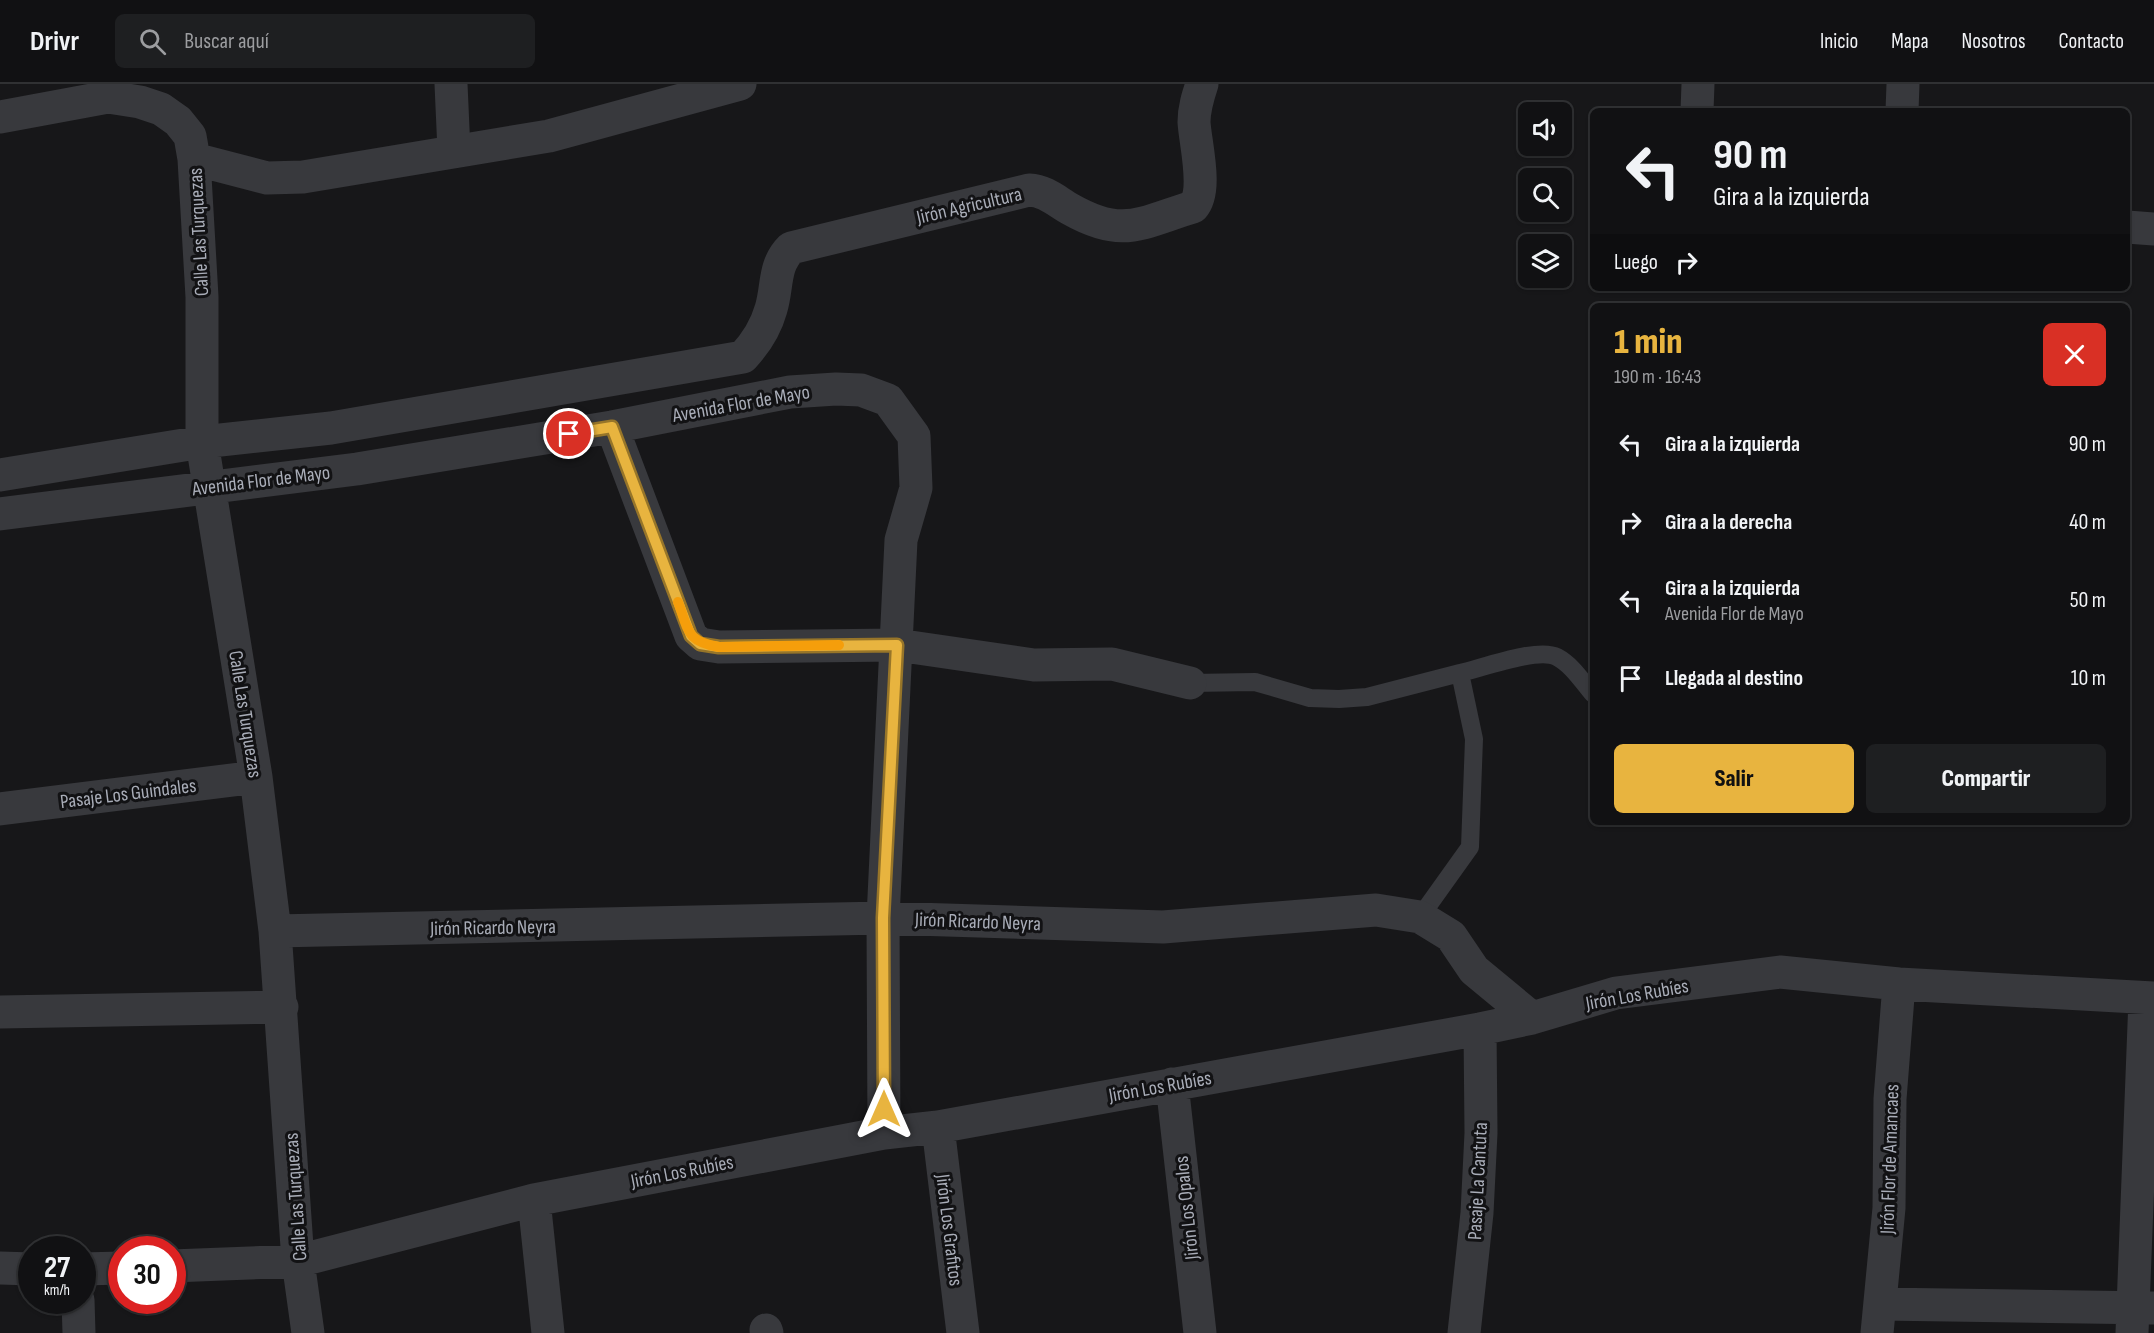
<!DOCTYPE html>
<html lang="es">
<head>
<meta charset="utf-8">
<style>
	:root { --surface:#111113; --page:#1e1f21; --text:#f1f3f6; --muted:#9c9da0; --line:#303133; --accent:#e8b43f }
	body { margin:0; font-family:"Sofia Sans Condensed",sans-serif; background:var(--page); color:var(--text); height:100vh; display:flex; flex-direction:column; font-size:22px; white-space:nowrap }
	* { box-sizing:border-box; margin:0 }
	p { font-size:20px; color:var(--muted) }
	.icon { flex:none; width:33px; height:33px; fill:none; stroke:currentColor; stroke-width:2; stroke-linecap:round; stroke-linejoin:round }
	.map { position:relative; flex:1; overflow:hidden }
	.side { position:absolute; left:1590px; top:219px; width:540px; height:522px; display:flex; flex-direction:column; background:var(--surface); border-radius:9px; box-shadow:0 2px 4px #0004,0 0 0 2px var(--line) }
	.side>* { flex:none }
	.banner { position:absolute; left:1590px; top:24px; width:540px; height:183px; border-radius:9px; box-shadow:0 2px 4px #0004,0 0 0 2px var(--line); background:#111113; color:var(--text); overflow:hidden }
	.buttons { position:absolute; left:1518px; top:18px; display:grid; gap:12px }
	.buttons a { display:grid; place-items:center; width:54px; height:54px; border-radius:9px; background:var(--surface); box-shadow:0 2px 4px #0004,0 0 0 2px var(--line); font-size:30px }
	.speed { position:absolute; left:18px; top:1152px; display:flex; gap:12px; font-size:30px; font-weight:700; text-align:center }
	.speed>* { display:grid; place-content:center; width:78px; height:78px; border-radius:50%; background:var(--surface); box-shadow:0 2px 4px #0004,0 0 0 2px var(--line); line-height:1 }
	.speed small { font-size:15px; font-weight:400 }
	.speed .limit { border:9px solid #d22; background:#fff; color:#111 }
	.pin { position:absolute; display:grid; place-items:center; width:51px; height:51px; color:#fff; margin:-26px; border:3px solid #fff; border-radius:50%; box-shadow:0 2px 6px #0007 }
	.me { position:absolute; width:66px; margin:-33px; rotate:0deg; stroke-linejoin:round; filter:drop-shadow(0 0 4px #0008) }
	.turn { display:flex; align-items:center; gap:21px; height:126px; padding:0 24px; font-size:27px }
	.turn .icon { width:78px; height:78px; stroke-width:2.5 }
	.turn b { display:block; font-size:42px; line-height:51px }
	.then { display:flex; align-items:center; height:57px; padding:0 24px; background:#0003; gap:12px; font-size:22px }
	.round { display:grid; place-items:center; flex:none; width:63px; height:63px; border-radius:9px; background:var(--page) }
	.head { display:flex; align-items:center; justify-content:space-between; height:102px; padding:0 24px }
	h1 { font-size:36px; font-weight:800; line-height:45px; color:var(--accent) }
	.primary-button { display:flex; gap:12px; margin-top:auto; padding:12px 24px }
	.primary-button a { flex:1; height:69px; border-radius:9px; background:var(--accent); color:#111; font-size:24px; font-weight:800; line-height:69px; text-align:center }
	.primary-button a+a { background:var(--page); color:var(--text) }
	ul { padding:0; list-style:none }
	li { display:flex; align-items:center; gap:18px; height:78px; padding:0 24px }
	li div { flex:1 }
	li b { display:block; font-size:22px }
	li em { font-style:normal }
	header { display:flex; align-items:center; gap:36px; box-sizing:border-box; height:84px; padding:0 30px; background:var(--surface); border-bottom:2px solid var(--line) }
	header strong { font-size:28px }
	nav { display:flex; gap:33px; margin-inline-start:auto; font-size:21px }
	.search { width:420px; height:54px; background:var(--page); display:flex; align-items:center; gap:15px; box-sizing:border-box; padding:0 21px; border-radius:9px; color:var(--muted); font-size:22px }
	.map>svg:first-child { display:block }
	.lines { fill:none; stroke-linecap:round; stroke-linejoin:round }
	.service { stroke:#38393d; stroke-width:18 }
	.minor { stroke:#38393d; stroke-width:33 }
	.route-casing { stroke:#977529; stroke-width:15 }
	.route { stroke:#e8b43f; stroke-width:10 }
	.slow { stroke:#f59e0b; stroke-width:10 }
	.labels { text-anchor:middle; stroke-width:6; stroke-linejoin:round; paint-order:stroke }
	.street-label { font-size:20px; fill:#a9adb8; stroke:#121214 }
</style>
</head>
<body>
<header>
<strong>Drivr</strong>
<div class="search"><svg class="icon" aria-label="search" viewBox="0 0 24 24"><circle cx="10" cy="10" r="6"/><path d="M15 15l6 6"/></svg>Buscar aquí</div>
<nav><a>Inicio</a><a>Mapa</a><a>Nosotros</a><a>Contacto</a></nav>
</header>
<div class="map">
<svg width="2154" height="1249" viewBox="0 0 2154 1249">
	<rect width="100%" height="100%" fill="#171719"/>
	<g class="lines">
		<path class="service" d="M 1460,589 C 1482,584 1538,563 1557,573 C 1572,581 1582,597 1593,610
			M 1190,599 L 1255,598 L 1310,614 L 1339,615 L 1367,613 L 1460,589 L 1474,655 L 1470,763 L 1420,833"/>
		<path class="minor" d="M 451,0 L 454,67
			M 1697,27 L 1698,0
			M 1902,27 L 1903,0
			M 0,33 L 108,13 L 140,18 L 161,25 L 178,37 L 190,52 L 194,75 L 202,213 L 202,358 L 256,693 L 275,847 L 298,1177 L 308,1249
			M 194,75 L 267,94 L 303,93 L 549,52 L 740,0
			M 2127,143 L 2154,145
			M 612,343 L 691,552 L 700,560 L 719,563 L 897,561 L 1034,581 L 1112,580 L 1190,599
			M 0,391 L 202,358 L 331,344 L 743,273 C 756,259 766,243 771,225 C 778,202 773,182 791,164 L 1029,106 C 1046,107 1056,117 1070,125 C 1123,155 1140,139 1193,123 C 1208,107 1195,58 1194,38 C 1194,24 1198,12 1202,0
			M 0,430 L 357,385 L 612,343 L 790,308 L 836,305 L 861,306 L 888,316 L 914,352 L 916,404 L 901,456 L 883,834 L 884,1049
			M 0,725 L 256,693
			M 275,847 L 883,834 L 1163,843 L 1376,826 L 1420,833 L 1451,852 L 1474,886 L 1532,934
			M 0,928 L 282,923
			M 1172,1000 L 1200,1249
			M 938,1043 L 963,1249
			M 534,1116 L 548,1249
			M 172,1182 L 298,1177 L 534,1116 L 884,1049 L 938,1043 L 1480,945 L 1532,934 L 1616,909 L 1780,888 L 1899,900 L 2154,914
			M 0,1184 L 32,1185
			M 82,1185 L 122,1184
			M 78,1216 L 79,1249
			M 1880,1220 L 2154,1224
			M 766,1246 L 767,1249
			M 1464,1249 L 1477,1129 L 1481,1049 L 1480,945
			M 1877,1249 L 1889,1124 L 1890,1015 L 1899,900
			M 2132,1249 L 2145,915"/>
	</g>
	<g class="lines">
		<defs>
			<path id="route" d="M 569,350 L 612,343 L 691,552 L 700,560 L 719,563 L 897,561 L 883,834 L 884,1025"/>
		</defs>
		<use href="#route" class="route-casing"/>
		<use href="#route" class="route"/>
		<path class="slow" d="M 678,518 C 689,547 686,557 719,563 L 839,561"/>
	</g>
	<g class="labels">
		<g class="street-label">
			<text transform="translate(969 121) rotate(-13)" y="7">Jirón Agricultura</text>
			<text transform="translate(198 148) rotate(-93)" y="7">Calle Las Turquezas</text>
			<text transform="translate(741 319) rotate(-10)" y="7">Avenida Flor de Mayo</text>
			<text transform="translate(261 396) rotate(-7)" y="7">Avenida Flor de Mayo</text>
			<text transform="translate(246 630) rotate(81)" y="7">Calle Las Turquezas</text>
			<text transform="translate(128 709) rotate(-7)" y="7">Pasaje Los Guindales</text>
			<text transform="translate(978 837) rotate(2)" y="7">Jirón Ricardo Neyra</text>
			<text transform="translate(493 843) rotate(-1)" y="7">Jirón Ricardo Neyra</text>
			<text transform="translate(1637 910) rotate(-10)" y="7">Jirón Los Rubíes</text>
			<text transform="translate(1160 1002) rotate(-10)" y="7">Jirón Los Rubíes</text>
			<text transform="translate(1889 1075) rotate(-88)" y="7">Jirón Flor de Amancaes</text>
			<text transform="translate(682 1087) rotate(-11)" y="7">Jirón Los Rubíes</text>
			<text transform="translate(1477 1097) rotate(-87)" y="7">Pasaje La Cantuta</text>
			<text transform="translate(295 1113) rotate(-94)" y="7">Calle Las Turquezas</text>
			<text transform="translate(1186 1124) rotate(-96)" y="7">Jirón Los Opalos</text>
			<text transform="translate(950 1146) rotate(83)" y="7">Jirón Los Grafitos</text>
		</g>
	</g>
</svg>
<div class="buttons">
<a><svg class="icon" aria-label="sound" viewBox="0 0 24 24"><path d="M4 9h4l5-4v14l-5-4H4zM17 9q2 3 0 6"/></svg></a>
<a><svg class="icon" aria-label="search" viewBox="0 0 24 24"><circle cx="10" cy="10" r="6"/><path d="M15 15l6 6"/></svg></a>
<a><svg class="icon" aria-label="layers" viewBox="0 0 24 24"><path d="M12 4l9 5-9 5-9-5zM3 14l9 5 9-5"/></svg></a>
</div>
<div class="speed"><div>27<small>km/h</small></div><div class="limit">30</div></div>
<div class="pin" style="left:569px;top:350px;background:#d93025"><svg class="icon" aria-label="arrive" viewBox="0 0 24 24"><path d="M6 21V4h12l-3 4 3 4H6"/></svg></div>
<svg class="me" style="left:884px;top:1025px" viewBox="-20 -20 40 40"><path d="M0-17L14 15 0 8-14 15z" fill="#e8b43f" stroke="#fff" stroke-width="4"/></svg>
<div class="banner">
<div class="turn"><svg class="icon" aria-label="left" viewBox="0 0 24 24"><path d="M17 20v-9H6M10 6l-5 5 5 5"/></svg><div><b>90 m</b>Gira a la izquierda</div></div>
<div class="then">Luego<svg class="icon" aria-label="right" viewBox="0 0 24 24"><path d="M7 20v-9h11M14 6l5 5-5 5"/></svg></div>
</div>
<section class="side">
<div class="head"><div><h1>1 min</h1><p>190 m · 16:43</p></div><a class="round" style="background:#d93025;color:#fff"><svg class="icon" aria-label="close" viewBox="0 0 24 24"><path d="M6 6l12 12M18 6L6 18"/></svg></a></div>
<ul>
<li><svg class="icon" aria-label="left" viewBox="0 0 24 24"><path d="M17 20v-9H6M10 6l-5 5 5 5"/></svg><div><b>Gira a la izquierda</b></div><em>90 m</em></li>
<li><svg class="icon" aria-label="right" viewBox="0 0 24 24"><path d="M7 20v-9h11M14 6l5 5-5 5"/></svg><div><b>Gira a la derecha</b></div><em>40 m</em></li>
<li><svg class="icon" aria-label="left" viewBox="0 0 24 24"><path d="M17 20v-9H6M10 6l-5 5 5 5"/></svg><div><b>Gira a la izquierda</b><p>Avenida Flor de Mayo</p></div><em>50 m</em></li>
<li><svg class="icon" aria-label="arrive" viewBox="0 0 24 24"><path d="M6 21V4h12l-3 4 3 4H6"/></svg><div><b>Llegada al destino</b></div><em>10 m</em></li>
</ul>
<div class="primary-button"><a>Salir</a><a>Compartir</a></div>
</section>
</div>
</body>
</html>
